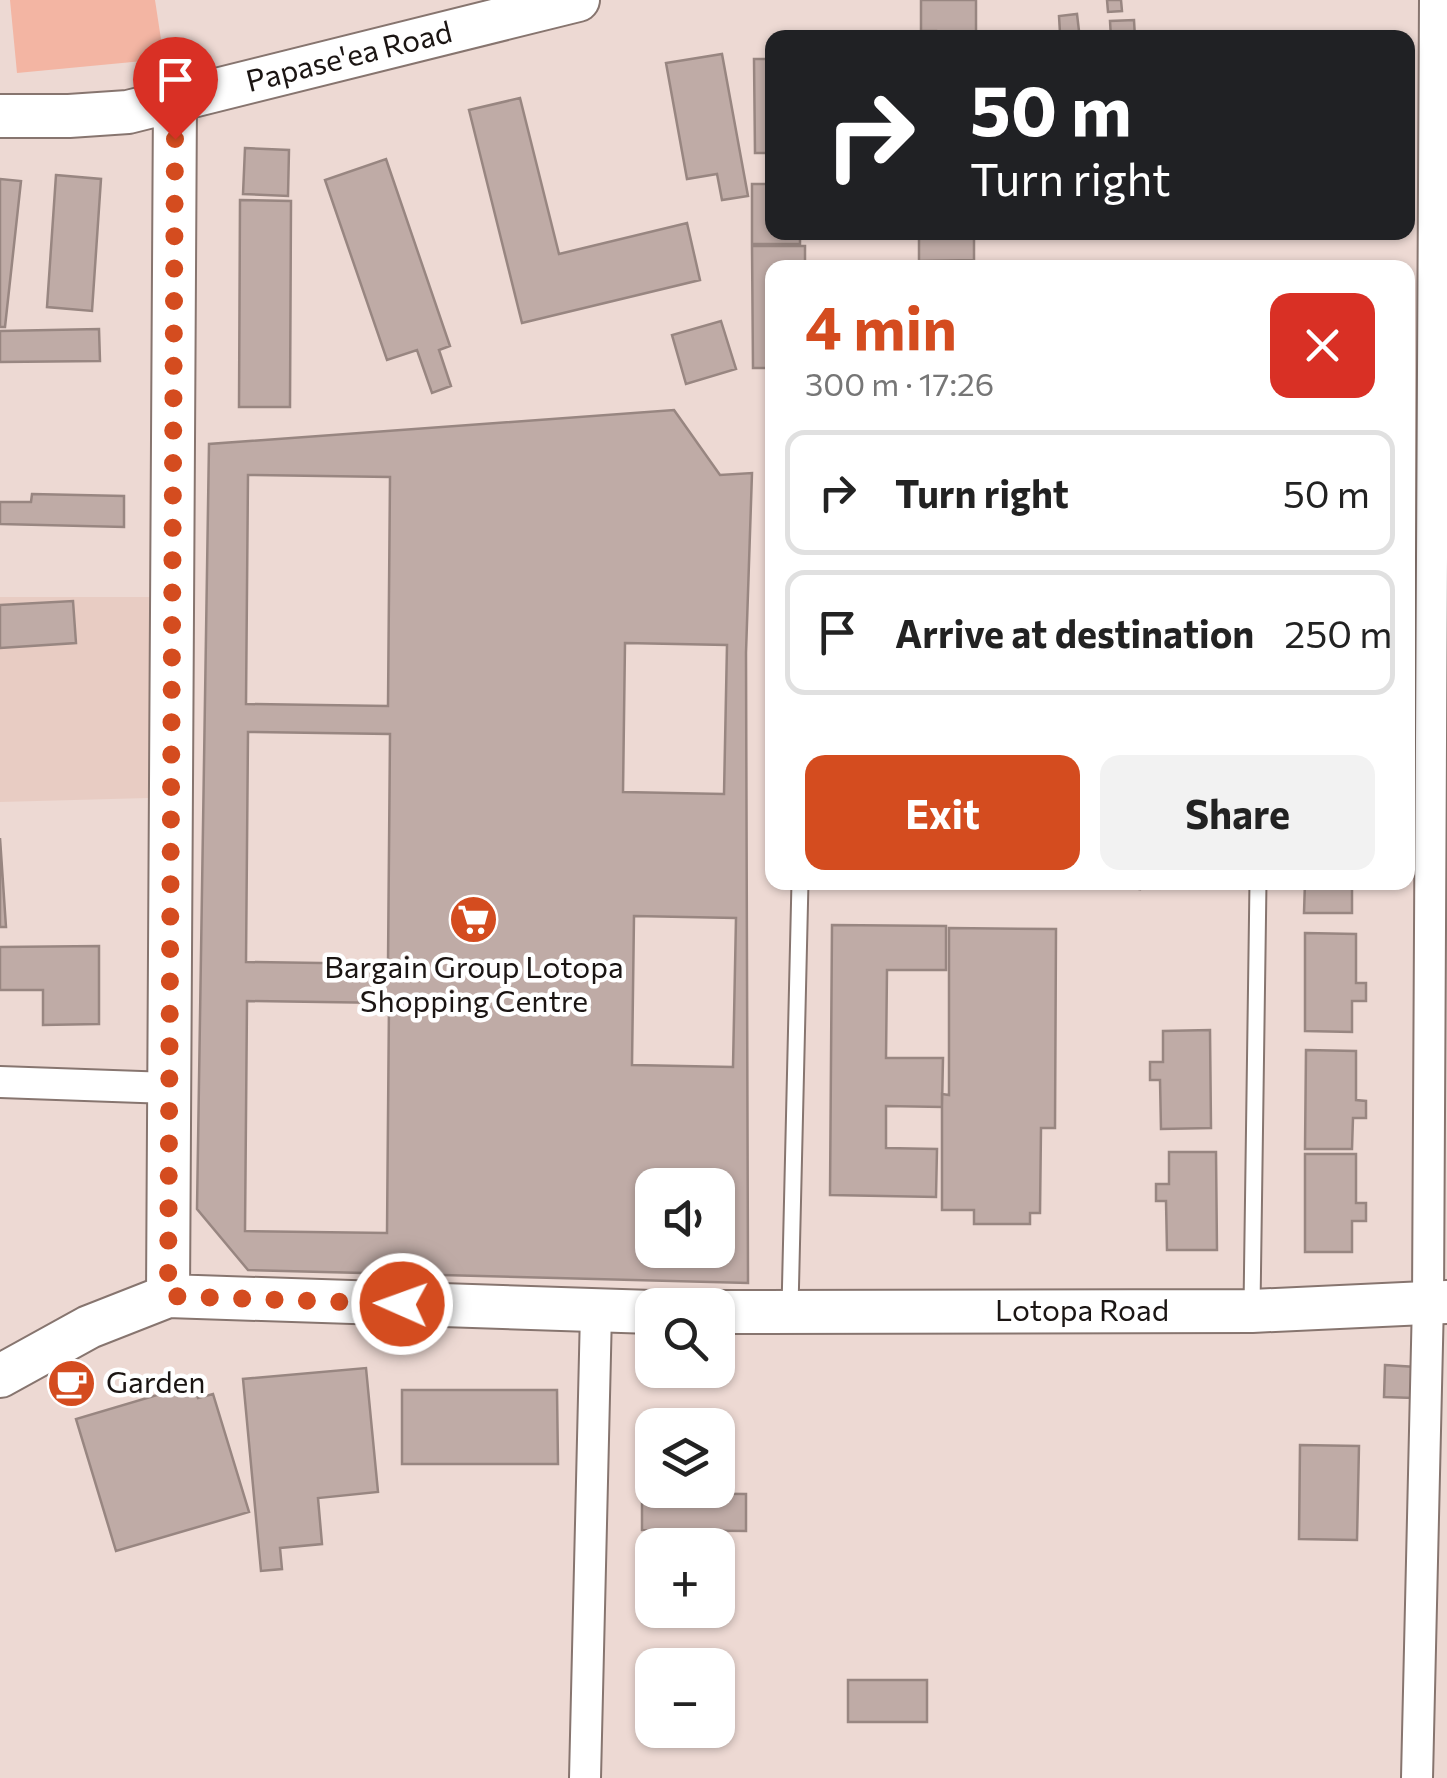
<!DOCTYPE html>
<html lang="en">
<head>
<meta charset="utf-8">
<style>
	:root { --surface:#fff; --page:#f2f2f2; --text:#222; --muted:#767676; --line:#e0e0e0; --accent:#d44c1f }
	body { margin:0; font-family:Commissioner,sans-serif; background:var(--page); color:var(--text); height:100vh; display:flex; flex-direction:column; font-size:38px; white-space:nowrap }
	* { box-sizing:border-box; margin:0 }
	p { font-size:32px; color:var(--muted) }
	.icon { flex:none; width:55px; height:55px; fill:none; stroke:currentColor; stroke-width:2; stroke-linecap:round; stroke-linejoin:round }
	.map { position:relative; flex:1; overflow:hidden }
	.side { position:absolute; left:765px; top:260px; width:650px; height:630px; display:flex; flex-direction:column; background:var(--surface); border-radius:20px; box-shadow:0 2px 8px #0004 }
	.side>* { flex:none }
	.hud { position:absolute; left:765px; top:30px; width:650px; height:210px; border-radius:20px; box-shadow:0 2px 8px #0004; background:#202124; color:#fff; overflow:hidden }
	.controls { position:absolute; left:635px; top:1168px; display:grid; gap:20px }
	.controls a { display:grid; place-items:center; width:100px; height:100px; border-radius:20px; background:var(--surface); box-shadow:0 2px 8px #0004; font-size:50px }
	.pin { position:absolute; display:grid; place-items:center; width:85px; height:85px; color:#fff; margin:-102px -42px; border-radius:50% 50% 50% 0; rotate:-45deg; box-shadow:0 0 10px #0007 }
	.pin .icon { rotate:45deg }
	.me { position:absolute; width:110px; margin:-55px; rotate:272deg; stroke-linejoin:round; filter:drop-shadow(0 0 8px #0008) }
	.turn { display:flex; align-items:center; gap:35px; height:210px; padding:0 40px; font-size:45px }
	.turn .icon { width:130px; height:130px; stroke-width:2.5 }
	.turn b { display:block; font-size:70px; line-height:85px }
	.round { display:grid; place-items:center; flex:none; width:105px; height:105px; border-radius:20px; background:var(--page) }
	.head { display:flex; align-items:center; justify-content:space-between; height:170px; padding:0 40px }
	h1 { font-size:60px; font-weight:700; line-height:75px; color:var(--accent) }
	.button { display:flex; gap:20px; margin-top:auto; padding:20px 40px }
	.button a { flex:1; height:115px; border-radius:20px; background:var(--accent); color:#fff; font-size:40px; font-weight:700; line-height:115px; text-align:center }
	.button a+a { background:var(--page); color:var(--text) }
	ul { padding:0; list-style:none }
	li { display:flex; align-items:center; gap:30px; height:125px; margin:0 20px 15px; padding:0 20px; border:5px solid var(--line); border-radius:20px }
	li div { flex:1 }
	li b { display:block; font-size:38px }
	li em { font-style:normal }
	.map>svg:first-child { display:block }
	.built { fill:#e8ccc3 }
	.green { fill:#f3b5a3 }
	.building { fill:#bfaba6; stroke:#988681; stroke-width:2.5; fill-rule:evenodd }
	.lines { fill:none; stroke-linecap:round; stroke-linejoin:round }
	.lane-casing { stroke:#87756f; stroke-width:19 }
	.street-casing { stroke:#87756f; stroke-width:34 }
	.secondary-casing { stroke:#87756f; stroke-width:46 }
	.lane { stroke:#fff; stroke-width:15 }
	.street { stroke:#fff; stroke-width:30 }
	.secondary { stroke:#fff; stroke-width:42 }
	.route { stroke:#d44c1f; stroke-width:18; stroke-dasharray:0 32.4 }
	.labels { text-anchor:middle; stroke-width:9; stroke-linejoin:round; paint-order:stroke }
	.street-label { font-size:30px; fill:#1b1513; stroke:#fff }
	.poi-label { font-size:30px; fill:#1b1513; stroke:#fff }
</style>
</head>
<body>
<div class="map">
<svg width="1447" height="1778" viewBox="0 0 1447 1778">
	<rect width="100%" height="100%" fill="#edd9d3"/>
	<path class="built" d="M 0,597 L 151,597 L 148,798 L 0,802 Z"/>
	<path class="green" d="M 10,0 L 155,0 L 164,59 L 17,73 Z"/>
	<path class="building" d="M 921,0 L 976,0 L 976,38 L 936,38 L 936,31 L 921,31 Z
		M 1107,0 L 1121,0 L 1122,11 L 1108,12 Z
		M 1077,14 L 1079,31 L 1060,33 L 1059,16 Z
		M 1134,20 L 1135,38 L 1111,38 L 1110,21 Z
		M 722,54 L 748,196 L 722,200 L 717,174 L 687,179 L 666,63 Z
		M 754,59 L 772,59 L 772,153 L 755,153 Z
		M 520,98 L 559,254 L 687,223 L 700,280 L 522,323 L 469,110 Z
		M 245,148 L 289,150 L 288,196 L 243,194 Z
		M 386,159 L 450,346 L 439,350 L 451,386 L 432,393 L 417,350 L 387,360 L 325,180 Z
		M 56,175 L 101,179 L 92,311 L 47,307 Z
		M 0,179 L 21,181 L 5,327 L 0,327 Z
		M 752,184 L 772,184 L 772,232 L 800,232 L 800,244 L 752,244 Z
		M 240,200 L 291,201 L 290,407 L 239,407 Z
		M 919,232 L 974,232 L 974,260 L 919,261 Z
		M 752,246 L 805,246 L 805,268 L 772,268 L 772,368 L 753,368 Z
		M 721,321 L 736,369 L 686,384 L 672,335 Z
		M 99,329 L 100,361 L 0,362 L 0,331 Z
		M 674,410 L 720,475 L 752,473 L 746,653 L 748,1283 L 248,1270 L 197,1209 L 209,444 ZM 652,1185 L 718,1185 L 718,1250 L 652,1250 Z
		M 248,475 L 390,477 L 388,706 L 246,704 Z
		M 32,494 L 124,496 L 124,527 L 0,524 L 0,502 L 31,502 Z
		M 73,601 L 76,643 L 0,648 L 0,605 Z
		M 625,643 L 727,645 L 724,794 L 623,792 Z
		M 248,732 L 390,734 L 388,964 L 246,962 Z
		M 0,838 L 6,927 L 0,927 Z
		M 1088,882 L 1141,882 L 1140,889 Z
		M 1305,882 L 1352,882 L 1352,913 L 1304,913 Z
		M 634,916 L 736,918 L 733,1067 L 632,1065 Z
		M 832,925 L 946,926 L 946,970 L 887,970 L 886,1058 L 943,1058 L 942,1107 L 886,1106 L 886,1148 L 937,1149 L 936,1197 L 830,1195 Z
		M 949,928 L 1056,929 L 1055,1128 L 1041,1128 L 1040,1213 L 1030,1213 L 1030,1224 L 974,1224 L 974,1210 L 942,1210 L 942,1094 L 949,1095 Z
		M 1305,933 L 1356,934 L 1356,983 L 1366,983 L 1366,1001 L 1352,1001 L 1352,1032 L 1305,1031 Z
		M 99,946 L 99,1024 L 43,1025 L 43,990 L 0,990 L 0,947 Z
		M 247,1001 L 389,1003 L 387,1233 L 245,1231 Z
		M 1210,1030 L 1211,1128 L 1161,1129 L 1160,1080 L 1150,1080 L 1150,1062 L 1163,1062 L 1163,1031 Z
		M 1306,1050 L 1356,1051 L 1356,1100 L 1366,1101 L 1366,1118 L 1353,1118 L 1352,1149 L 1305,1149 Z
		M 1169,1152 L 1216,1152 L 1217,1250 L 1167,1250 L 1166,1201 L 1156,1201 L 1156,1184 L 1169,1184 Z
		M 1305,1154 L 1356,1154 L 1356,1203 L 1366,1203 L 1366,1221 L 1352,1221 L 1352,1252 L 1305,1252 Z
		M 1385,1365 L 1416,1367 L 1414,1398 L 1384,1397 Z
		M 366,1368 L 378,1492 L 318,1498 L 322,1544 L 280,1548 L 282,1569 L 261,1571 L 243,1379 Z
		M 194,1384 L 198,1398 L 213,1394 L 249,1512 L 116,1551 L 76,1419 Z
		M 402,1390 L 557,1390 L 558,1464 L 402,1464 Z
		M 724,1417 L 724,1472 L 718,1472 L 718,1425 L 689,1425 L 689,1418 Z
		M 1300,1445 L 1359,1446 L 1357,1540 L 1299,1539 Z
		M 642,1493 L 746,1494 L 746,1531 L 642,1530 Z
		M 848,1680 L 927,1680 L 927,1722 L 848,1722 Z"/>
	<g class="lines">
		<defs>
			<path id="lane" d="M 1252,1307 L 1258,882
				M 790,1308 L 800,882"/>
			<path id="street" d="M 0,1082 L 169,1088
				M 585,1778 L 596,1312
				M 1417,1778 L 1428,1301 L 1435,0"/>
			<path id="secondary" d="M 0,116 L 69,116 L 128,112 L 578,0
				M 168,1296 L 175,99
				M 718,1312 L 1252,1311 L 1447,1302
				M 0,1376 L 89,1327 L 168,1296 L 652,1312"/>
		</defs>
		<use href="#lane" class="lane-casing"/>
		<use href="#street" class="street-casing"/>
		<use href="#secondary" class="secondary-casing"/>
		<use href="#lane" class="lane"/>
		<use href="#street" class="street"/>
		<use href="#secondary" class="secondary"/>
	</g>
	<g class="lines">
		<path class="route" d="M 175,139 L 168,1296 L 402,1304"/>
	</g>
	<defs>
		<symbol id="supermarket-disc" viewBox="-11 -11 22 22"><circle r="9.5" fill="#d44c1f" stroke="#fff"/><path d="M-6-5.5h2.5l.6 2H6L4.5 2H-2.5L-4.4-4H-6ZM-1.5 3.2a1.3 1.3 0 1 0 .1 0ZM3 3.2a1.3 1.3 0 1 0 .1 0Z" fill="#fff"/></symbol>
		<symbol id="cafe-disc" viewBox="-11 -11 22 22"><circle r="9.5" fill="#d44c1f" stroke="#fff"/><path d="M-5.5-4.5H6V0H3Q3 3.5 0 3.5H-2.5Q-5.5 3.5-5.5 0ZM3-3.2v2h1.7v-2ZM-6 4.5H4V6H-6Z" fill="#fff"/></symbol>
	</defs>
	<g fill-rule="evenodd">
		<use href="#supermarket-disc" x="446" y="892" width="55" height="55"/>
		<use href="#cafe-disc" x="44" y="1356" width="55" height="55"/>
	</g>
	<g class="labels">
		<g class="street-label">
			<text transform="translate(349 57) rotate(-14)" y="10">Papase'ea Road</text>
			<text x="1082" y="1321">Lotopa Road</text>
		</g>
		<g class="poi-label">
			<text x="474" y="978">Bargain Group Lotopa<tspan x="474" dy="34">Shopping Centre</tspan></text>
			<text x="106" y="1393" text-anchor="start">Garden</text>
		</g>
	</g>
</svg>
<div class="controls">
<a><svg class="icon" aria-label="sound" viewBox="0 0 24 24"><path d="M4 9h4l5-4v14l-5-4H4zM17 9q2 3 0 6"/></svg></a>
<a><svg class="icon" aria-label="search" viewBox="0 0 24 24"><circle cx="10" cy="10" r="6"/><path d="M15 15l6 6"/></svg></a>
<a><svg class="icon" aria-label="layers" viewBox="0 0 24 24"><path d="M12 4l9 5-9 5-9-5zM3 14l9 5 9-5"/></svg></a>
<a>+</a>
<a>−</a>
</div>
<div class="pin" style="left:175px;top:139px;background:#d93025"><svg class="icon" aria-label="arrive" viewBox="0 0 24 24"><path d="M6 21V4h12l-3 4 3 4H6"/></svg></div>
<svg class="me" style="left:402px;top:1304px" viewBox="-20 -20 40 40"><circle r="17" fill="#d44c1f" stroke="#fff" stroke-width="3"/><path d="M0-11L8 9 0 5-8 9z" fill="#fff"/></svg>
<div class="hud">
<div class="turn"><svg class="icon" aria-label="right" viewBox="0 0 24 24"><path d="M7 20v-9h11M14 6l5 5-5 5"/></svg><div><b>50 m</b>Turn right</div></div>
</div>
<section class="side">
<div class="head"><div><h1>4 min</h1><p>300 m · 17:26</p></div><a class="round" style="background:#d93025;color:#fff"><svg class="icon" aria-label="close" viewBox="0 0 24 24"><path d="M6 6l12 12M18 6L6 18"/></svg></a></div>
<ul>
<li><svg class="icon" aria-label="right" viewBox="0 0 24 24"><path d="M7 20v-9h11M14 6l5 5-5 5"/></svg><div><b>Turn right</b></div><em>50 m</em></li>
<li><svg class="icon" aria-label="arrive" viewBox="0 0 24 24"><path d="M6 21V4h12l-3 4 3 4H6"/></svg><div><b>Arrive at destination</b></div><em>250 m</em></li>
</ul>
<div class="button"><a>Exit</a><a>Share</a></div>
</section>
</div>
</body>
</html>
